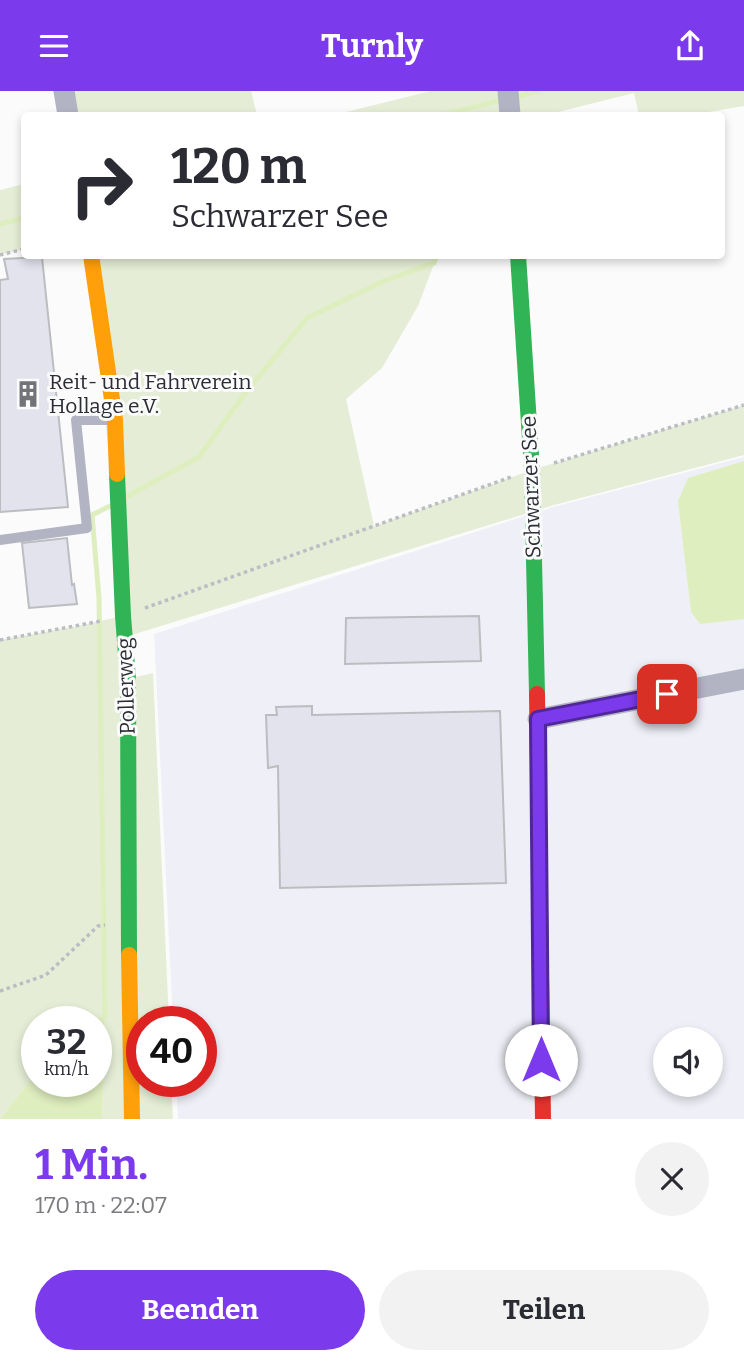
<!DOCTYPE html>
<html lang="de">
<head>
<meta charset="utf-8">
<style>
	:root { --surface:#fff; --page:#f2f2f3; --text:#2b2b33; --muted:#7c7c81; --accent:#7c3aed }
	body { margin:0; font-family:Bitter,serif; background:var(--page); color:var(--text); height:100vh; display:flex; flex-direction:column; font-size:26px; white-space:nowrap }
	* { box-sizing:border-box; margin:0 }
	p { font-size:23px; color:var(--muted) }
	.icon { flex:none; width:38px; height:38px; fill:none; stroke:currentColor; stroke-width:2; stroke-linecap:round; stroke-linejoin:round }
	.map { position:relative; height:1028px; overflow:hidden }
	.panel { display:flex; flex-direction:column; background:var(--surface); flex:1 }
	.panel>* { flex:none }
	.guide { position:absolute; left:21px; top:21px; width:704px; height:147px; border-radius:7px; box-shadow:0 4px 10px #0003; background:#fff; color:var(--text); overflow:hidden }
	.fabs { position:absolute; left:653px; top:936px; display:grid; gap:14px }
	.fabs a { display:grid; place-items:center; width:70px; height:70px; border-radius:50%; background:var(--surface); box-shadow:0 4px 10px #0003; font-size:35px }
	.speed { position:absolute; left:21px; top:915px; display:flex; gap:14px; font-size:35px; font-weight:700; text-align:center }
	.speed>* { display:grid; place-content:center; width:91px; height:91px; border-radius:50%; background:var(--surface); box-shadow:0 4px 10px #0003; line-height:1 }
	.speed small { font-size:18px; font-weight:400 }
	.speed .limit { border:10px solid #d22; background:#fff; color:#111 }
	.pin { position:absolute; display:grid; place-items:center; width:60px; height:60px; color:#fff; margin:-30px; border-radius:14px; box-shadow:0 4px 10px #0006 }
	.me { position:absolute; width:77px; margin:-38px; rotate:0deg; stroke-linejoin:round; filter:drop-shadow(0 0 5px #0008) }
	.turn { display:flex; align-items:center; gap:24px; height:147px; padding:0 35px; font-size:32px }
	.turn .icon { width:91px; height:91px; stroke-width:2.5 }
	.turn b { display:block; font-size:49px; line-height:60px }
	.round { display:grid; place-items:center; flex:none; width:74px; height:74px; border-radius:37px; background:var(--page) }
	.headline { display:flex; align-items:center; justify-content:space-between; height:119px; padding:0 35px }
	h1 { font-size:42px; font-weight:700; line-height:52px; color:var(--accent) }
	.cta { display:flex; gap:14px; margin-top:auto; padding:14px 35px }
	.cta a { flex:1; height:80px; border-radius:42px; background:var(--accent); color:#fff; font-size:28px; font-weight:700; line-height:80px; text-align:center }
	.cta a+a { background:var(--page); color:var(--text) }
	header { display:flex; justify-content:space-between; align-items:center; height:91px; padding:0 35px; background:var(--accent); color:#fff; font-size:32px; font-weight:700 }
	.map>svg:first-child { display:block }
	.built { fill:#eff0f7; fill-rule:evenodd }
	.green { fill:#e5edd6 }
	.water { fill:#dfeebf }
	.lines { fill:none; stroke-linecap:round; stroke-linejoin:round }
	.stream { stroke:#dfeebf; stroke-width:5 }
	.building { fill:#e2e3ed; stroke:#bcbdc1; stroke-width:2 }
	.path { stroke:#bbbcc4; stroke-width:3.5; stroke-dasharray:3.5 3.5; stroke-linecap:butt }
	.lane { stroke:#b3b4c3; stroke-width:10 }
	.street { stroke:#b3b4c3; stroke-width:21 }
	.fast { stroke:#30b455; stroke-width:16 }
	.slow { stroke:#ff9f0a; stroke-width:16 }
	.jam { stroke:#e5322d; stroke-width:16 }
	.route-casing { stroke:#51269a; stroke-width:18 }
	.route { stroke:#7c3aed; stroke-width:12 }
	.labels { text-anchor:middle; stroke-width:6; stroke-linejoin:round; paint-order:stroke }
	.poi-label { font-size:21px; fill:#2b2c35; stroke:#fafbfa; text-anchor:start }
	.street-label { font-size:21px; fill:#2b2c35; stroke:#fafbfa }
</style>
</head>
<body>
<header><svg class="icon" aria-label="menu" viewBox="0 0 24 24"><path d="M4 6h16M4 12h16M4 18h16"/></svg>Turnly<svg class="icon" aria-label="share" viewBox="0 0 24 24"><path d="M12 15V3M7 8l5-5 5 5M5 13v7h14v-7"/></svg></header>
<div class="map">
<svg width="744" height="1028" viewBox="0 0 744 1028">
	<rect width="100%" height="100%" fill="#fafbfa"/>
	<path class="built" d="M 744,366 L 744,1028 L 178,1028 L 176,991 L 201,990 L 201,931 L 173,931 L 154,543 L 553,416 ZM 665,948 L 710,948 L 710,994 L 665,994 Z"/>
	<path class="green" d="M 64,0 L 251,0 L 257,24 L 68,24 Z
		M 431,0 L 744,0 L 744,15 L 691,24 L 639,24 L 634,2 L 546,24 L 334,24 Z
		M 24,93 L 24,158 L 0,164 L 0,99 Z
		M 91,165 L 437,165 L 418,215 L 382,277 L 346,308 L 374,435 L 532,379 L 744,314 L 744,364 L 554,414 L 125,546 L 128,588 L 153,582 L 169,931 L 142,931 L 142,990 L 171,991 L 173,1028 L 102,1028 L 105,926 L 62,926 L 57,931 L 37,931 L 36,983 L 0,1028 L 0,549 L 78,535 L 123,525 Z"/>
	<path class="water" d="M 744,370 L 744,528 L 700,533 L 691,521 L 678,410 L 688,387 Z
		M 62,926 L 105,926 L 102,1028 L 0,1028 L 37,981 L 37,990 L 96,990 L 96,931 L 57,931 Z"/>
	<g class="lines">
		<path class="stream" d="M 515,6 L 540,0
			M 441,24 L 502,9
			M 0,133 L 24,127
			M 128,405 L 199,366 L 246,301 L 307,227 L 384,190 L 434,172 L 437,164
			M 105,926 L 99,507 L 92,424 L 110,415"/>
	</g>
	<path class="building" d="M 42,166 L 68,416 L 0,421 L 0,189 L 8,188 L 4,168 Z
		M 67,447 L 72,494 L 74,493 L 77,513 L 29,517 L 22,452 Z
		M 479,525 L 481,570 L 345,573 L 346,527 Z
		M 312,615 L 312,624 L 500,620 L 506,792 L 280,797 L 278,675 L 268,677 L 266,624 L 277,624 L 276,616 Z"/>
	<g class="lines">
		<path class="path" d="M 0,164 L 24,158
			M 554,372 L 744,314
			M 145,517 L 511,386
			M 0,549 L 101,530
			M 0,900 L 46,884 L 98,835 L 105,834"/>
		<path class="lane" d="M 0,449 L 87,437 L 76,329 L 112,329"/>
		<path class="street" d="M 64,0 L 68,24
			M 508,0 L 510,24
			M 538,628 L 744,588"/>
		<path class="fast" d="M 518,164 L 532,379 L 537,603
			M 117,383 L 123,525 L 128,588 L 129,864"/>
		<path class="slow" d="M 91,164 L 115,329 L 117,383
			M 129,864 L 132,1028"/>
		<path class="jam" d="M 537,603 L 543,1028"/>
	</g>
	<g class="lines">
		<defs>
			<path id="route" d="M 541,969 L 538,628 L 667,603"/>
		</defs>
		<use href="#route" class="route-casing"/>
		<use href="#route" class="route"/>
	</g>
	<defs>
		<symbol id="building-bare" viewBox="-9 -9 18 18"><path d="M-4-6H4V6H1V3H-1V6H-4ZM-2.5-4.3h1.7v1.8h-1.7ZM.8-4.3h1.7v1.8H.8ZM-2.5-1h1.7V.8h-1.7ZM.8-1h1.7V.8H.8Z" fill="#73747a" stroke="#fafbfa" stroke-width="2.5" paint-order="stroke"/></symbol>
	</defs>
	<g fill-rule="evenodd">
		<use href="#building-bare" x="9" y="284" width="38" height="38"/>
	</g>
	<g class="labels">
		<g class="poi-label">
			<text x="49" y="298">Reit- und Fahrverein<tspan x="49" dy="24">Hollage e.V.</tspan></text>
		</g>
		<g class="street-label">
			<text transform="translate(531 396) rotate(-92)" y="7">Schwarzer See</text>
			<text transform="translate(126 595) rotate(-92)" y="7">Pollerweg</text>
		</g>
	</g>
</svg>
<div class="fabs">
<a><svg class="icon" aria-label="sound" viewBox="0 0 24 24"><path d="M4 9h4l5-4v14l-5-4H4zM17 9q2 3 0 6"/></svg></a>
</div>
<div class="speed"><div>32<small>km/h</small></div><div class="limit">40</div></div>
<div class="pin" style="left:667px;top:603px;background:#d93025"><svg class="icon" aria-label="arrive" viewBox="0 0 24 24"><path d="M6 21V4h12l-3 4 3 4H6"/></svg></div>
<svg class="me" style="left:541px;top:969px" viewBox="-20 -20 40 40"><circle r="19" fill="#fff"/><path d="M0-13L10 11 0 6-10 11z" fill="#7c3aed"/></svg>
<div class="guide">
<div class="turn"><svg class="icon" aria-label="right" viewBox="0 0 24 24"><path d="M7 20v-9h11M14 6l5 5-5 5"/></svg><div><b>120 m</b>Schwarzer See</div></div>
</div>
</div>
<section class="panel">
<div class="headline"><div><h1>1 Min.</h1><p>170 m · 22:07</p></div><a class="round"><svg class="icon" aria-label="close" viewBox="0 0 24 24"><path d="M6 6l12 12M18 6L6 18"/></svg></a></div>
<div class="cta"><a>Beenden</a><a>Teilen</a></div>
</section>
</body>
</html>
